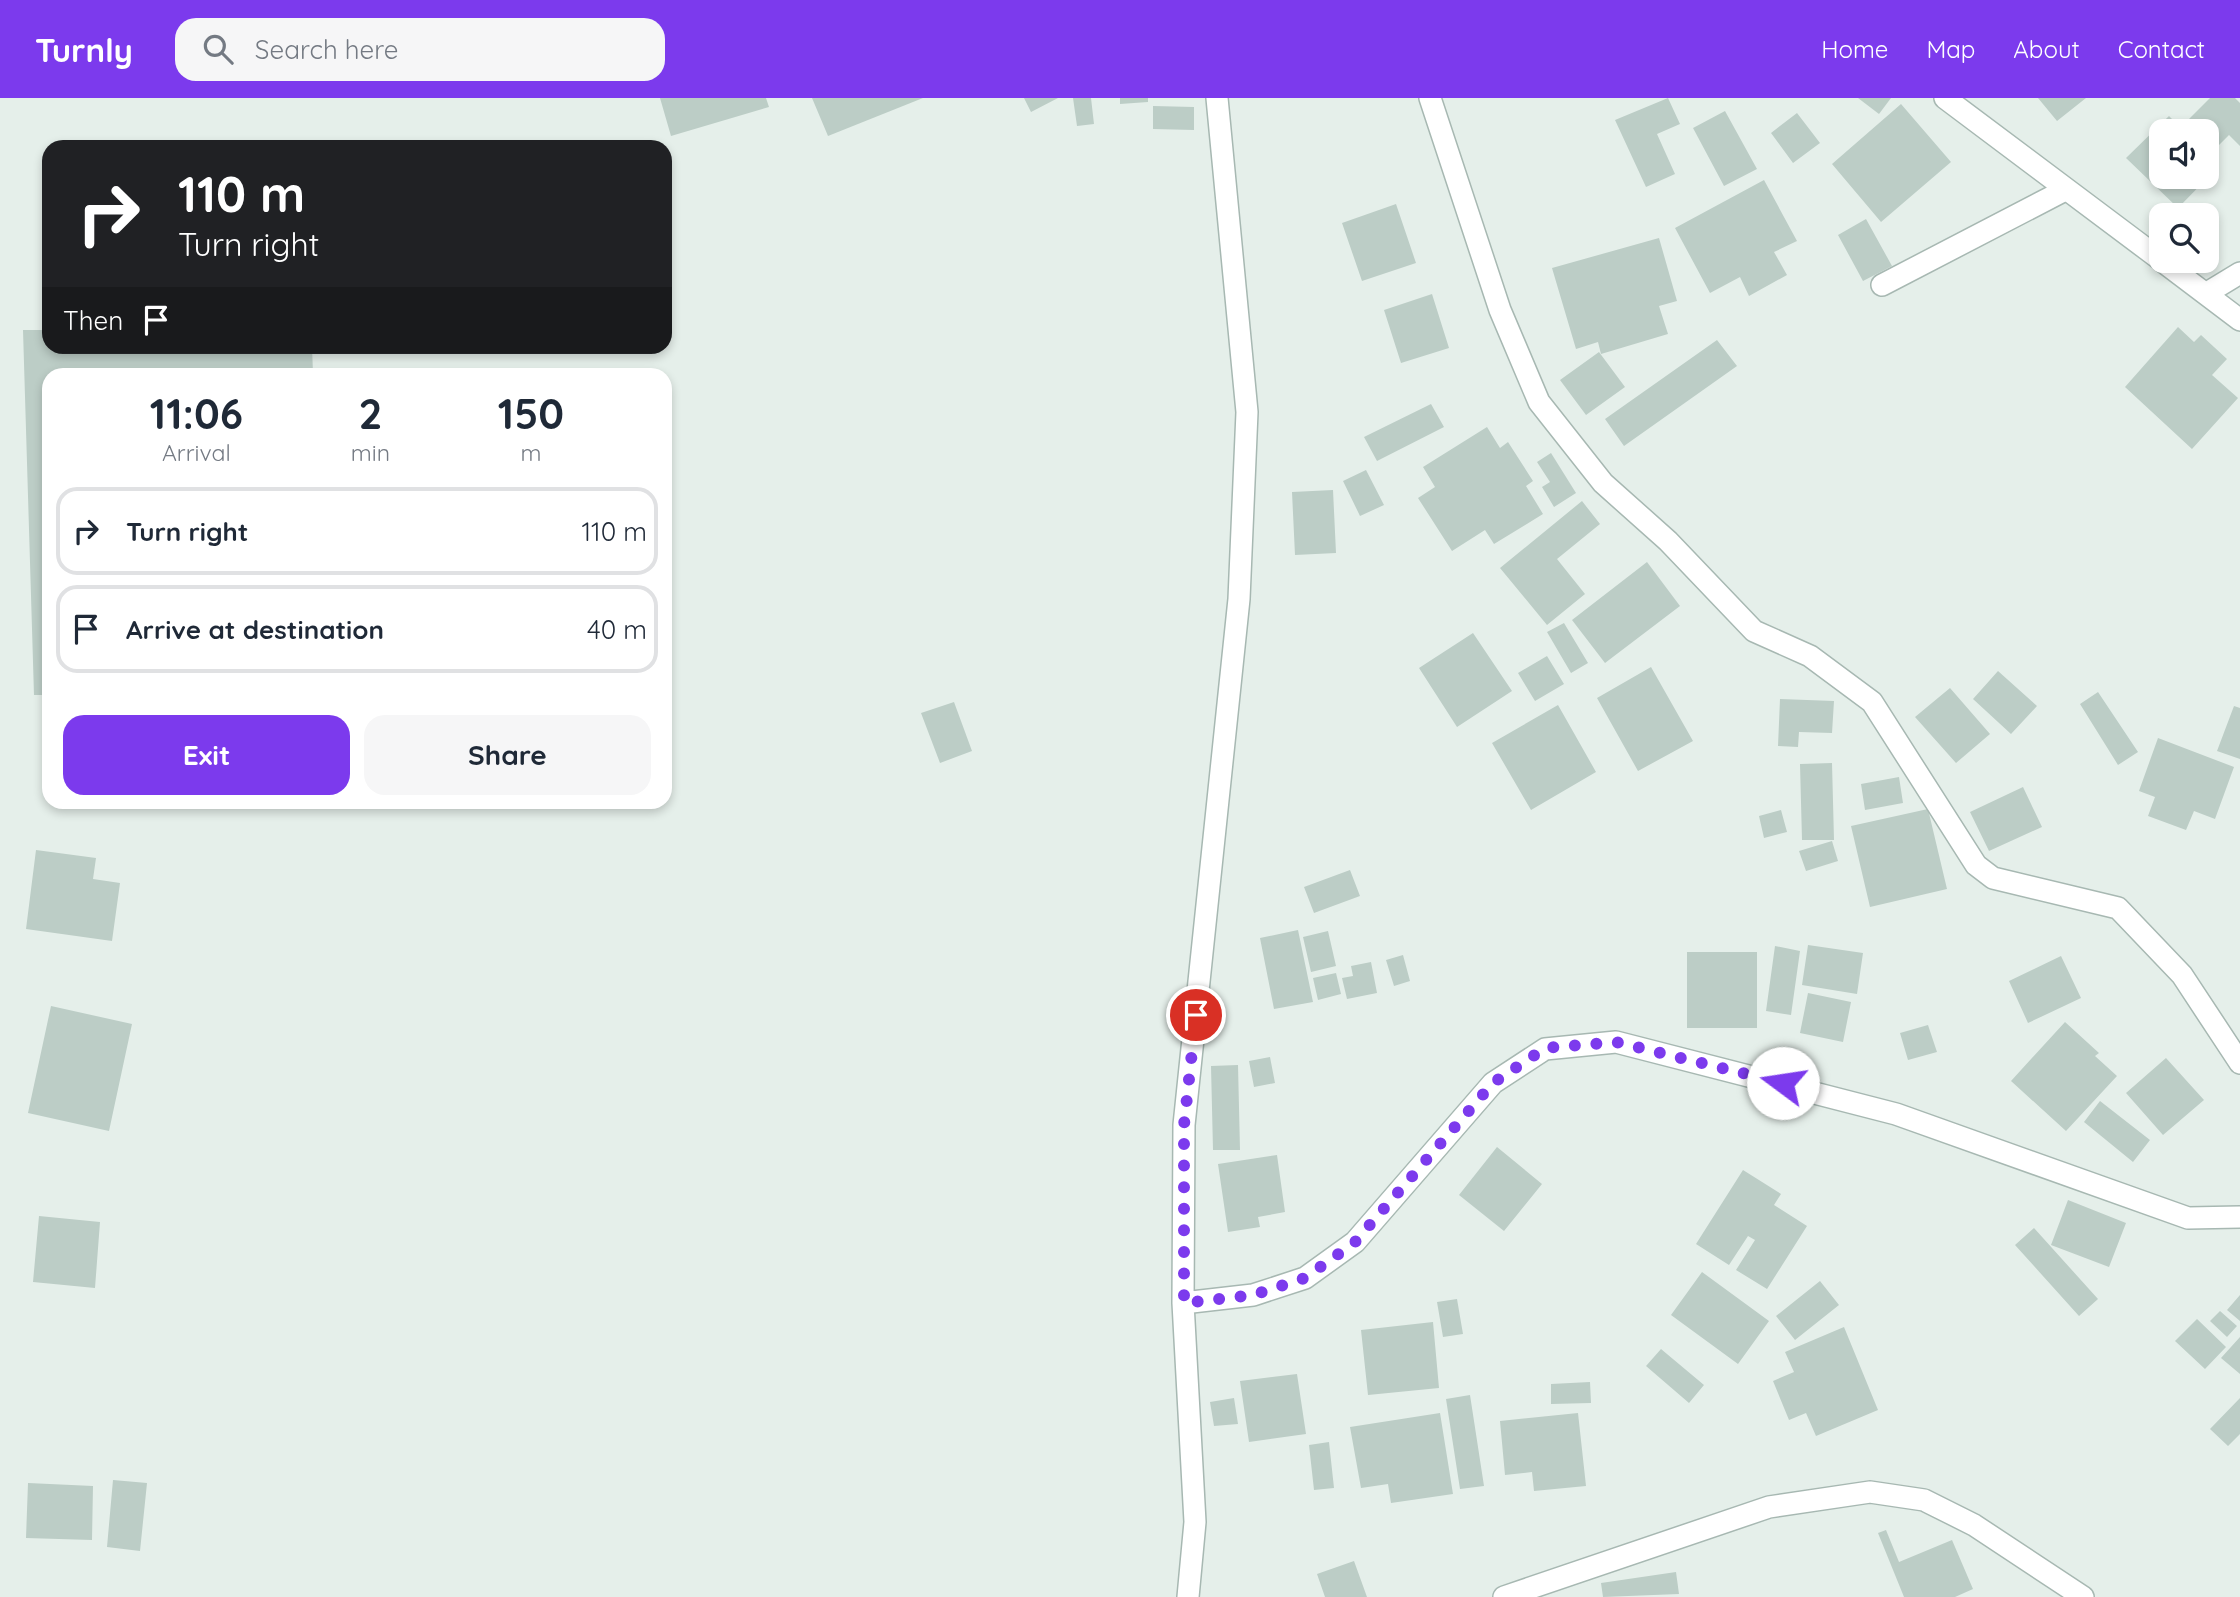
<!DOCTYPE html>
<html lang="en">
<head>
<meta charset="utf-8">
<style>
	:root { --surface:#fff; --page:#f6f6f7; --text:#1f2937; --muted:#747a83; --line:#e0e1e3; --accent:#7c3aed }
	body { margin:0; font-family:Quicksand,sans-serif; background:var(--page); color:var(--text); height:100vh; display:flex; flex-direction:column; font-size:26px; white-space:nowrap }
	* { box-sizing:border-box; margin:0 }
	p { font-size:23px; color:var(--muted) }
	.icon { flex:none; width:38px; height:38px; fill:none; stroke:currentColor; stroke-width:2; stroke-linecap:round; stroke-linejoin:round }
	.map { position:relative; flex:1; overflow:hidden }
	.drawer { position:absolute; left:42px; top:270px; width:630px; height:441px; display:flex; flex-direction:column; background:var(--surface); border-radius:21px; box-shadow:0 4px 10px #0003 }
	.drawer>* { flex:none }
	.banner { position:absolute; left:42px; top:42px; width:630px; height:214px; border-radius:21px; box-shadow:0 4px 10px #0003; background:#202124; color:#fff; overflow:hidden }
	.buttons { position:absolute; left:2149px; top:21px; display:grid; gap:14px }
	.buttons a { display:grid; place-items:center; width:70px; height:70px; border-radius:14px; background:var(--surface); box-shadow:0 4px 10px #0003; font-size:35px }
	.pin { position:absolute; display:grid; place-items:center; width:60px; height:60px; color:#fff; margin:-30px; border:4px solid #fff; border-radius:50%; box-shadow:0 2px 7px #0007 }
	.me { position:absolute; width:77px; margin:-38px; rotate:284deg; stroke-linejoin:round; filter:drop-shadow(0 0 5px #0008) }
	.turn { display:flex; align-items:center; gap:24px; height:147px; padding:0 21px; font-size:32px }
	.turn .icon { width:91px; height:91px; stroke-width:2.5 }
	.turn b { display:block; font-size:49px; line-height:60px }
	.then { display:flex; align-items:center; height:66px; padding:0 21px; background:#0003; gap:14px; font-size:26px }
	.eta { display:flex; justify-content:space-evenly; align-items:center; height:119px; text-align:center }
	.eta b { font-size:42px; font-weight:700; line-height:49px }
	.action { display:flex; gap:14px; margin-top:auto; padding:14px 21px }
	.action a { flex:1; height:80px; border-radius:21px; background:var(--accent); color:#fff; font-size:28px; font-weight:700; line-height:80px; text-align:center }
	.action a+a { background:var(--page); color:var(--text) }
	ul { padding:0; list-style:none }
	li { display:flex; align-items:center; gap:21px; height:88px; margin:0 14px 10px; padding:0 7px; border:4px solid var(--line); border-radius:21px }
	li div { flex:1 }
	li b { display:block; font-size:26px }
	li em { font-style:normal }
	header { display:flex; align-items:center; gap:42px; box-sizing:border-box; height:98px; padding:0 35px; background:var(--accent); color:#fff }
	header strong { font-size:33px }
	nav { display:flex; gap:38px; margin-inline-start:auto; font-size:24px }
	.search { width:490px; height:63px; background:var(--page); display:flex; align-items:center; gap:18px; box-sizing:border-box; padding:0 24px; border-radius:21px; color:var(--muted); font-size:26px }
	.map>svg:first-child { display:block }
	.building { fill:#bccdc6 }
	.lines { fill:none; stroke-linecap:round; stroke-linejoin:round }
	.minor-casing { stroke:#a7b8b2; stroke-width:24 }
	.minor { stroke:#fff; stroke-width:21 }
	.route { stroke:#7c3aed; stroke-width:12; stroke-dasharray:0 21.6 }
</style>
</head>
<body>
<header>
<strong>Turnly</strong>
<div class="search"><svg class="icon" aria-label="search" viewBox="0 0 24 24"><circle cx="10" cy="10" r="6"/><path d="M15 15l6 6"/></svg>Search here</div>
<nav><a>Home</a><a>Map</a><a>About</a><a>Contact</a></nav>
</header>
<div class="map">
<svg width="2240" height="1499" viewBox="0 0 2240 1499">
	<rect width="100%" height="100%" fill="#e5efea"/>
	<path class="building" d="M 660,0 L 766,0 L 769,9 L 671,38 Z
		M 812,0 L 923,0 L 828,38 Z
		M 1024,0 L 1058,0 L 1031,14 Z
		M 1073,0 L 1091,0 L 1094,26 L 1077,28 Z
		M 1120,0 L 1148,0 L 1148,4 L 1120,6 Z
		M 1668,0 L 1680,26 L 1657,36 L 1675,76 L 1646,89 L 1615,22 Z
		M 1858,0 L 1891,0 L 1879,16 Z
		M 2038,0 L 2086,0 L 2057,23 Z
		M 2210,0 L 2235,0 L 2240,5 L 2240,48 L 2229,37 L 2216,50 L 2207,40 L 2207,33 L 2200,33 L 2188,22 Z
		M 1901,6 L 1951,64 L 1881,124 L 1832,66 Z
		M 1153,8 L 1194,9 L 1194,32 L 1153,31 Z
		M 1725,13 L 1757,71 L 1724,88 L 1693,30 Z
		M 1797,15 L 1820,45 L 1793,65 L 1771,35 Z
		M 2169,18 L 2184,33 L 2161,33 L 2161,79 L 2207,79 L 2207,56 L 2219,68 L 2178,110 L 2126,60 Z
		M 1764,82 L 1797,143 L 1774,154 L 1787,177 L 1749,198 L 1740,179 L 1710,195 L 1675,130 Z
		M 1396,106 L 1416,165 L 1362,183 L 1342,125 Z
		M 1866,121 L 1892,168 L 1863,183 L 1838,137 Z
		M 1659,140 L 1677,203 L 1659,208 L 1668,236 L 1601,256 L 1598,244 L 1576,251 L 1552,170 Z
		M 1432,196 L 1449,250 L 1401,265 L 1384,212 Z
		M 2178,229 L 2194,244 L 2201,237 L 2227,261 L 2212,277 L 2238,300 L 2192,351 L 2125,289 Z
		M 23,232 L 49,232 L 49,248 L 312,248 L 313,276 L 49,276 L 49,597 L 34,597 Z
		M 1717,242 L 1737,268 L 1624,348 L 1605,321 Z
		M 1599,254 L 1625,289 L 1586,317 L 1560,282 Z
		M 1431,306 L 1444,329 L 1377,363 L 1364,339 Z
		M 1487,329 L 1500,350 L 1508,344 L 1533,383 L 1526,388 L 1543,416 L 1494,446 L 1485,432 L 1452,453 L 1418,400 L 1435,389 L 1423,369 Z
		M 1551,355 L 1576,395 L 1554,409 L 1542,389 L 1550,384 L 1537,364 Z
		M 1366,372 L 1384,407 L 1360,418 L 1343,383 Z
		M 1333,392 L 1336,455 L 1295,457 L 1292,394 Z
		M 1582,403 L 1600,426 L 1557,461 L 1585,496 L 1547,527 L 1500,470 Z
		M 1647,464 L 1680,508 L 1605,565 L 1572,522 Z
		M 1564,525 L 1588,565 L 1571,575 L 1547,534 Z
		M 1473,535 L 1512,593 L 1457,629 L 1419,570 Z
		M 1547,558 L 1564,586 L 1535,603 L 1518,575 Z
		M 1651,569 L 1693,643 L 1638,673 L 1597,600 Z
		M 1998,573 L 2037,608 L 2011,636 L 1973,601 Z
		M 1950,590 L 1990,636 L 1956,665 L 1915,619 Z
		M 2098,594 L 2138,654 L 2118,667 L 2080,606 Z
		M 1780,601 L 1834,603 L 1832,635 L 1799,634 L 1798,649 L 1778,648 Z
		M 954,604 L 972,653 L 940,665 L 921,615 Z
		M 1558,607 L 1596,674 L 1531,712 L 1492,645 Z
		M 2234,608 L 2240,610 L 2240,661 L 2217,653 Z
		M 2158,640 L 2234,669 L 2215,721 L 2194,713 L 2186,732 L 2148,718 L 2155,699 L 2139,693 Z
		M 1832,665 L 1834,742 L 1802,742 L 1800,666 Z
		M 1899,679 L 1903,705 L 1865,712 L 1861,686 Z
		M 2023,689 L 2042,729 L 1989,753 L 1970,714 Z
		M 1928,711 L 1947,791 L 1870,809 L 1851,728 Z
		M 1781,712 L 1787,734 L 1764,740 L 1759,718 Z
		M 1832,743 L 1838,763 L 1806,773 L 1799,753 Z
		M 36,752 L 96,760 L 93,781 L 120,785 L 112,843 L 26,831 Z
		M 1350,772 L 1360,798 L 1314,815 L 1304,789 Z
		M 1298,832 L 1313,904 L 1274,911 L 1260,840 Z
		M 1328,833 L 1336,868 L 1311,874 L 1303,839 Z
		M 1808,847 L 1863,855 L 1857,896 L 1802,887 Z
		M 1775,848 L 1800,853 L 1791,917 L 1766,913 Z
		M 1687,854 L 1757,854 L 1757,930 L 1687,930 Z
		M 1403,857 L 1410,883 L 1394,888 L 1386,862 Z
		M 2061,858 L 2081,900 L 2028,925 L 2009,883 Z
		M 1371,864 L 1377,895 L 1347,901 L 1342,880 L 1353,878 L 1351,868 Z
		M 1336,875 L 1341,896 L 1318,902 L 1313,880 Z
		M 1808,895 L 1851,904 L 1843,944 L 1800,935 Z
		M 51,908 L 132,926 L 109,1033 L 28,1015 Z
		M 2065,924 L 2099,955 L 2095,958 L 2117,978 L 2066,1033 L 2011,983 Z
		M 1928,927 L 1937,954 L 1908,962 L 1900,935 Z
		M 1270,959 L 1275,985 L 1254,989 L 1249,963 Z
		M 2166,960 L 2204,1002 L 2163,1037 L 2126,995 Z
		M 1238,967 L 1240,1052 L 1213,1052 L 1211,968 Z
		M 2100,1003 L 2150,1042 L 2133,1064 L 2084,1024 Z
		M 1497,1049 L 1542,1086 L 1504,1133 L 1459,1097 Z
		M 1277,1057 L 1285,1114 L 1258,1119 L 1260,1129 L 1228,1134 L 1218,1066 Z
		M 1743,1072 L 1781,1096 L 1774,1107 L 1807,1128 L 1767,1191 L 1736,1172 L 1755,1142 L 1748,1138 L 1729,1167 L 1696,1146 Z
		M 2068,1102 L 2126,1125 L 2109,1169 L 2051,1147 Z
		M 39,1118 L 100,1124 L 95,1190 L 33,1184 Z
		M 2034,1130 L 2098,1201 L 2079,1218 L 2015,1147 Z
		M 1702,1174 L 1769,1223 L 1738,1266 L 1671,1217 Z
		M 1820,1183 L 1839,1207 L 1795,1242 L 1776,1218 Z
		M 2240,1197 L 2240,1223 L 2227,1212 Z
		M 1457,1201 L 1463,1236 L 1443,1239 L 1437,1204 Z
		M 2220,1213 L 2237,1228 L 2227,1239 L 2210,1223 Z
		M 2197,1221 L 2226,1249 L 2205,1271 L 2175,1243 Z
		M 1433,1224 L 1439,1290 L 1368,1297 L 1361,1232 Z
		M 1844,1229 L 1878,1312 L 1816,1338 L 1806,1315 L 1789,1322 L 1773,1283 L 1794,1274 L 1785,1254 Z
		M 2240,1239 L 2240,1276 L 2221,1260 Z
		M 1661,1251 L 1704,1287 L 1689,1305 L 1646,1268 Z
		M 1297,1276 L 1306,1336 L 1249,1344 L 1240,1283 Z
		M 1590,1284 L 1591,1305 L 1551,1306 L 1551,1286 Z
		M 1470,1297 L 1484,1388 L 1460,1391 L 1446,1301 Z
		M 1234,1300 L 1238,1326 L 1214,1328 L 1210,1304 Z
		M 2240,1300 L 2240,1336 L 2228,1348 L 2210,1331 Z
		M 1440,1315 L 1453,1396 L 1391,1405 L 1388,1386 L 1361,1390 L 1350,1329 Z
		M 1578,1315 L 1586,1388 L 1534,1393 L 1532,1374 L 1505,1377 L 1500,1323 Z
		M 1329,1344 L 1334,1390 L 1314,1392 L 1309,1347 Z
		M 113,1382 L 147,1385 L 140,1453 L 107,1449 Z
		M 28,1385 L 93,1388 L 92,1442 L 26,1440 Z
		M 1886,1432 L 1899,1464 L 1952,1442 L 1973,1491 L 1955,1499 L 1904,1499 L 1878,1435 Z
		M 1354,1463 L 1367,1499 L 1325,1499 L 1317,1476 Z
		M 1676,1474 L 1679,1496 L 1603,1499 L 1601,1485 Z"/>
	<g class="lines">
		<defs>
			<path id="minor" d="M 1430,0 L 1500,212 L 1539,304 L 1603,385 L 1668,443 L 1754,533 L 1810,558 L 1872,604 L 1976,767 L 1993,780 L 2118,810 L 2182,877 L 2240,965
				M 1945,0 L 2161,162
				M 2162,163 L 2240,222
				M 1882,187 L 2065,92
				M 2207,195 L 2240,175
				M 1183,1205 L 1253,1197 L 1305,1180 L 1355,1144 L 1493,985 L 1545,951 L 1616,944 L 1896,1016 L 2188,1120 L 2240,1119
				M 1188,1499 L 1195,1424 L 1183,1205 L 1184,1027 L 1239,501 L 1247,314 L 1217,0
				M 1504,1499 L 1769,1409 L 1870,1394 L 1924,1402 L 1974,1427 L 2083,1499"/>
		</defs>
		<use href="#minor" class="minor-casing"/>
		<use href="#minor" class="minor"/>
	</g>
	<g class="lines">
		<path class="route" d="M 1196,917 L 1184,1027 L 1184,1205 L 1253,1197 L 1305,1180 L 1355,1144 L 1493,985 L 1545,950 L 1616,944 L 1783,985"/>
	</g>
</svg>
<div class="buttons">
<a><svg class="icon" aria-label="sound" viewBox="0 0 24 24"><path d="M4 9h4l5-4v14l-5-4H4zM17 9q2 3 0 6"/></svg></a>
<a><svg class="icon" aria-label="search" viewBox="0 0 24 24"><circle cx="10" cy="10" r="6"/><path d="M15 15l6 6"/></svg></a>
</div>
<div class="pin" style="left:1196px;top:917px;background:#d93025"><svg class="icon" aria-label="arrive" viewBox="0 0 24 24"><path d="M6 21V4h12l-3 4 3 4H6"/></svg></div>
<svg class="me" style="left:1783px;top:985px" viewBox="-20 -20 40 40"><circle r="19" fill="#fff"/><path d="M0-13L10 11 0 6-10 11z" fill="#7c3aed"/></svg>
<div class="banner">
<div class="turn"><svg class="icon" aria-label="right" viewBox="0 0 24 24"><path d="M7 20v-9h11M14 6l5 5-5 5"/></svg><div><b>110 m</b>Turn right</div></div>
<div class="then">Then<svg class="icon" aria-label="arrive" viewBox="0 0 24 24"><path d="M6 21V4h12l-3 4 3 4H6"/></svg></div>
</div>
<section class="drawer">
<div class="eta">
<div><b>11:06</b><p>Arrival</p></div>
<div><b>2</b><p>min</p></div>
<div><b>150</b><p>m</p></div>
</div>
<ul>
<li><svg class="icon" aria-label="right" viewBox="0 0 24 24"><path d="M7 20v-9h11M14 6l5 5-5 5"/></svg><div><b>Turn right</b></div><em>110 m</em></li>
<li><svg class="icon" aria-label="arrive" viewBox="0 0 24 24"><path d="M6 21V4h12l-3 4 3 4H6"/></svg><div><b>Arrive at destination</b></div><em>40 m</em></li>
</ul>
<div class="action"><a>Exit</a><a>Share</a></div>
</section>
</div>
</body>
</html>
